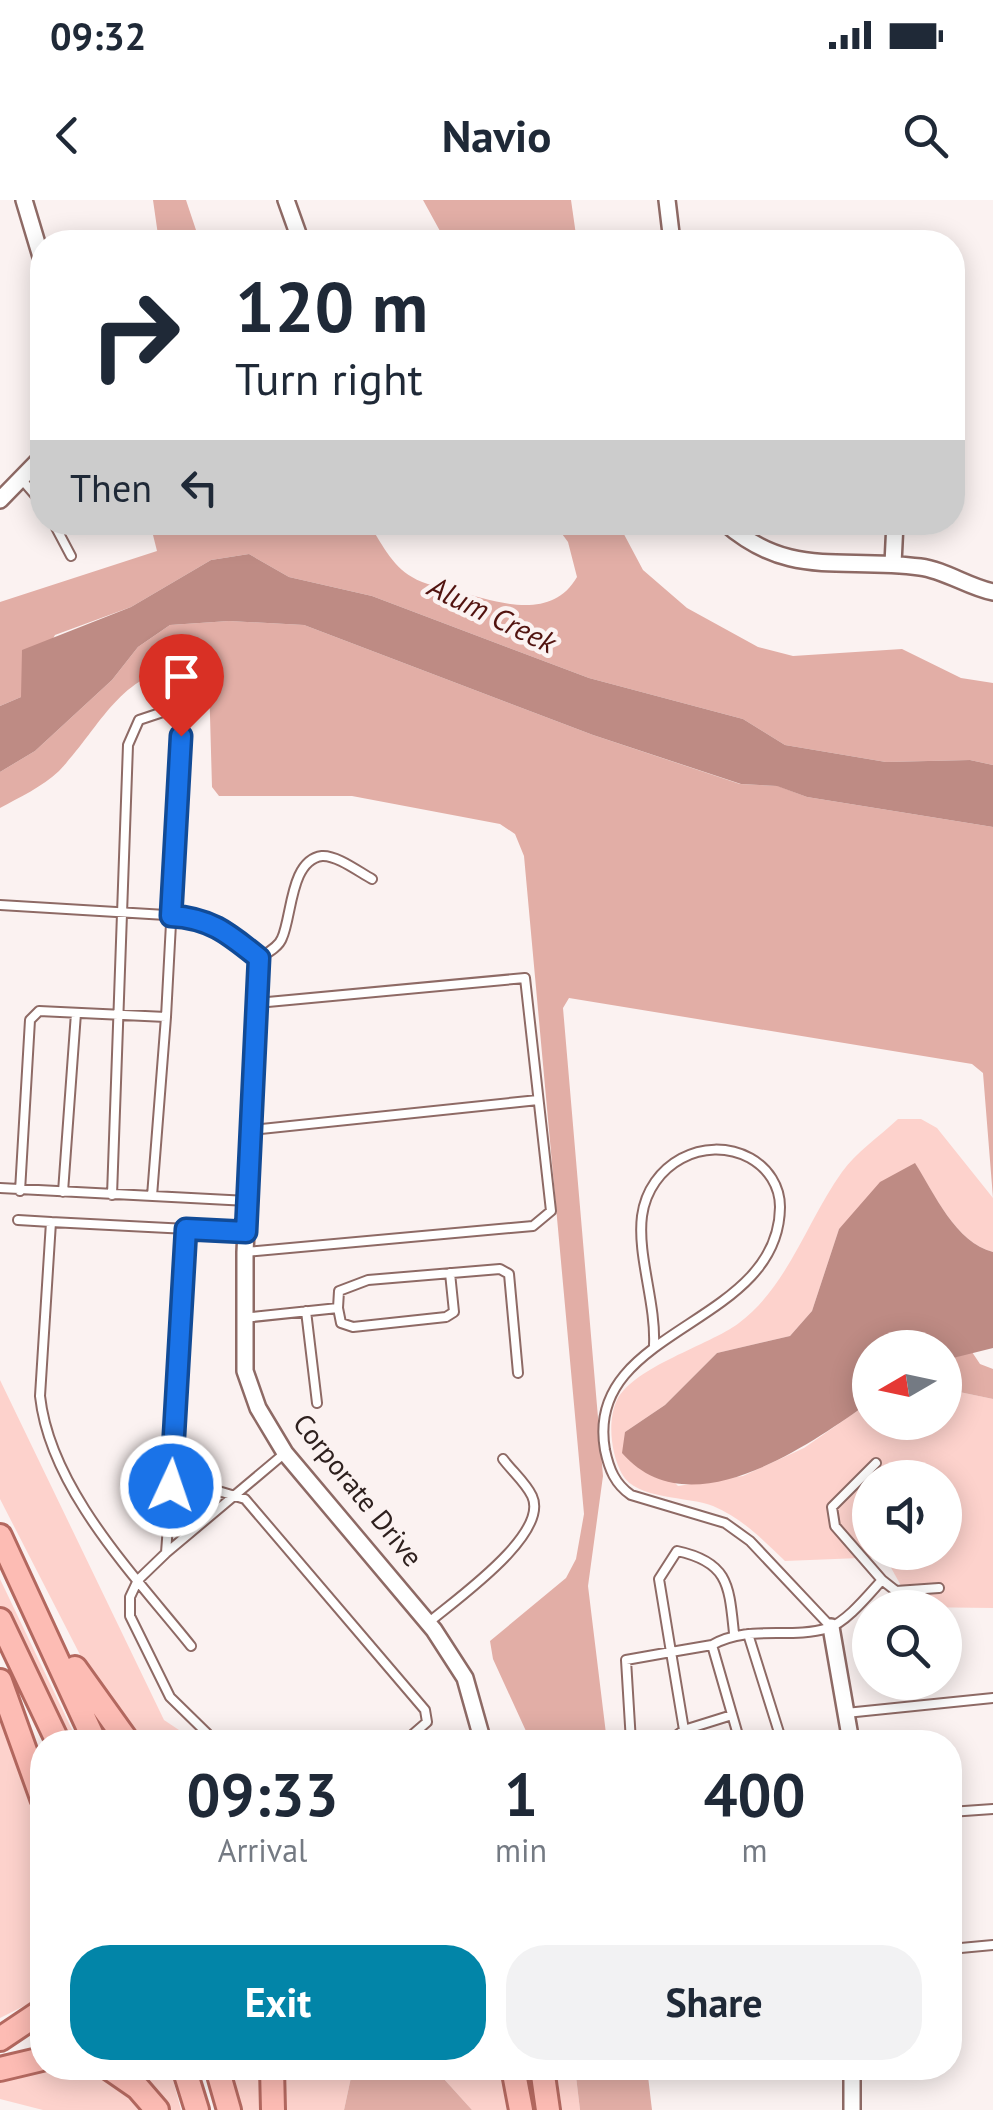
<!DOCTYPE html>
<html lang="en">
<head>
<meta charset="utf-8">
<style>
	:root { --surface:#fff; --page:#f2f2f3; --text:#1f2937; --muted:#747a83; --accent:#0285a8 }
	body { margin:0; font-family:"PT Sans",sans-serif; background:var(--page); color:var(--text); height:100vh; display:flex; flex-direction:column; font-size:38px; white-space:nowrap }
	* { box-sizing:border-box; margin:0 }
	p { font-size:32px; color:var(--muted) }
	.icon { flex:none; width:55px; height:55px; fill:none; stroke:currentColor; stroke-width:2; stroke-linecap:round; stroke-linejoin:round }
	.map { position:relative; flex:1; overflow:hidden }
	.details { position:absolute; left:30px; top:1530px; width:932px; height:350px; display:flex; flex-direction:column; background:var(--surface); border-radius:40px; box-shadow:0 5px 25px #0003 }
	.details>* { flex:none }
	.top-card { position:absolute; left:30px; top:30px; width:935px; height:305px; border-radius:40px; box-shadow:0 5px 25px #0003; background:#fff; color:var(--text); overflow:hidden }
	.needle { width:65px; rotate:261deg }
	.fabs { position:absolute; left:852px; top:1130px; display:grid; gap:20px }
	.fabs a { display:grid; place-items:center; width:110px; height:110px; border-radius:50%; background:var(--surface); box-shadow:0 5px 25px #0003; font-size:50px }
	.pin { position:absolute; display:grid; place-items:center; width:85px; height:85px; color:#fff; margin:-102px -42px; border-radius:50% 50% 50% 0; rotate:-45deg; box-shadow:0 0 10px #0007 }
	.pin .icon { rotate:45deg }
	.me { position:absolute; width:110px; margin:-55px; rotate:3deg; stroke-linejoin:round; filter:drop-shadow(0 0 8px #0008) }
	.turn { display:flex; align-items:center; gap:35px; height:210px; padding:0 40px; font-size:45px }
	.turn .icon { width:130px; height:130px; stroke-width:2.5 }
	.turn b { display:block; font-size:70px; line-height:85px }
	.then { display:flex; align-items:center; height:95px; padding:0 40px; background:#0003; gap:20px; font-size:38px }
	.eta { display:flex; justify-content:space-evenly; align-items:center; height:170px; text-align:center }
	.eta b { font-size:60px; font-weight:800; line-height:70px }
	.cta { display:flex; gap:20px; margin-top:auto; padding:20px 40px }
	.cta a { flex:1; height:115px; border-radius:40px; background:var(--accent); color:#fff; font-size:40px; font-weight:800; line-height:115px; text-align:center }
	.cta a+a { background:var(--page); color:var(--text) }
	.status { display:flex; justify-content:space-between; align-items:center; height:70px; padding:0 50px; background:var(--surface); direction:ltr }
	.status svg { height:28px; fill:currentColor }
	header { display:flex; justify-content:space-between; align-items:center; height:130px; padding:0 40px; background:var(--surface); font-size:45px; font-weight:800 }
	.map>svg:first-child { display:block }
	.green { fill:#fdd2cc; fill-rule:evenodd }
	.forest { fill:#e2aea6 }
	.water { fill:#be8b84 }
	.lines { fill:none; stroke-linecap:round; stroke-linejoin:round }
	.service-casing { stroke:#8e6a65; stroke-width:12 }
	.minor-casing { stroke:#8e6a65; stroke-width:20 }
	.primary-casing { stroke:#b3685f; stroke-width:28 }
	.service { stroke:#fff; stroke-width:8 }
	.minor { stroke:#fff; stroke-width:15 }
	.primary { stroke:#fdbcb4; stroke-width:22 }
	.route-casing { stroke:#114b97; stroke-width:25 }
	.route { stroke:#1a73e8; stroke-width:18 }
	.labels { text-anchor:middle; stroke-width:9; stroke-linejoin:round; paint-order:stroke }
	.street-label { font-size:28px; fill:#2e201e; stroke:#fbf2f1 }
	.water-label { font-size:30px; font-style:italic; fill:#51130f; stroke:#fbf2f1 }
</style>
</head>
<body>
<div class="status"><b>09:32</b><svg viewBox="0 0 49 12"><path d="M0 12V9h3v3zM5 12V6h3v6zM10 12V3h3v9zM15 12V0h3v12zM26 1h20v11H26zM47 4h2v5h-2z"/></svg></div>
<header><svg class="icon" aria-label="back" viewBox="0 0 24 24"><path d="M15 5l-7 7 7 7"/></svg>Navio<svg class="icon" aria-label="search" viewBox="0 0 24 24"><circle cx="10" cy="10" r="6"/><path d="M15 15l6 6"/></svg></header>
<div class="map">
<svg width="993" height="1910" viewBox="0 0 993 1910">
	<rect width="100%" height="100%" fill="#fbf2f1"/>
	<path class="green" d="M 898,919 L 921,919 L 937,928 L 993,998 L 993,1052 C 956,1043 934,993 915,964 L 839,1029 L 812,1111 L 790,1136 L 717,1153 L 665,1205 L 625,1232 L 678,1286 L 743,1276 L 804,1248 L 870,1202 L 870,1222 L 945,1222 L 945,1189 L 993,1199 L 993,1408 L 913,1407 L 885,1357 L 785,1361 C 763,1340 742,1318 713,1306 C 688,1296 636,1300 622,1274 C 611,1254 607,1221 617,1200 C 635,1166 708,1146 739,1123 C 788,1086 807,1021 842,972 C 856,952 880,936 898,919 ZM 870,1278 L 945,1278 L 945,1352 L 870,1352 Z
		M 0,1180 L 164,1520 L 197,1542 L 132,1542 L 93,1480 L 0,1299 Z
		M 0,1379 L 78,1542 L 65,1542 L 0,1407 Z
		M 0,1518 L 42,1635 L 42,1790 L 28,1804 L 0,1818 Z
		M 42,1867 C 95,1868 107,1874 145,1910 L 43,1910 L 0,1899 L 0,1882 Z
		M 125,1868 L 170,1868 L 181,1910 L 167,1910 Z
		M 231,1868 L 266,1868 L 266,1910 L 243,1910 Z
		M 283,1868 L 353,1868 L 344,1910 L 284,1910 Z
		M 434,1868 L 502,1868 L 511,1910 L 472,1910 Z
		M 556,1868 L 575,1868 L 580,1910 L 562,1910 Z"/>
	<path class="forest" d="M 153,0 L 186,0 L 200,42 L 159,42 Z
		M 423,0 L 571,0 L 577,42 L 446,42 Z
		M 368,322 C 380,341 392,366 412,377 C 424,385 443,387 457,391 C 497,402 551,422 577,377 L 568,342 L 554,323 L 618,323 L 643,370 L 687,408 L 758,447 L 793,456 L 902,449 L 961,478 L 993,483 L 993,565 L 970,560 L 886,562 L 785,545 L 743,519 L 589,478 L 372,396 L 289,377 L 249,354 L 211,360 L 131,407 L 55,435 L 21,497 L 0,506 L 0,402 L 157,351 L 150,323 Z
		M 229,421 L 304,425 L 593,535 L 740,584 L 778,586 L 807,597 L 993,627 L 993,998 L 983,873 L 972,864 L 569,798 L 563,808 L 603,1276 L 588,1386 L 607,1542 L 531,1542 L 493,1459 L 490,1441 L 566,1378 L 576,1359 L 584,1314 L 524,656 L 515,634 L 500,624 L 352,596 L 219,596 L 212,587 L 209,480 L 201,469 C 124,461 104,524 59,571 C 42,587 20,597 0,608 L 0,572 L 35,551 L 112,480 L 138,447 L 170,425 Z
		M 972,1152 L 980,1164 L 993,1169 L 993,1199 L 945,1189 L 945,1160 Z
		M 353,1868 L 434,1868 L 472,1910 L 344,1910 Z
		M 575,1868 L 647,1868 L 652,1910 L 580,1910 Z"/>
	<path class="water" d="M 249,354 L 289,377 L 372,396 L 589,478 L 743,519 L 785,545 L 886,562 L 970,560 L 993,565 L 993,627 L 807,597 L 777,586 L 741,584 L 593,535 L 304,425 L 229,421 L 170,425 L 138,447 L 112,480 L 35,551 L 0,572 L 0,506 L 21,497 L 22,450 L 131,407 L 211,360 Z
		M 915,963 C 934,993 956,1043 993,1052 L 993,1148 L 945,1160 L 945,1148 L 870,1148 L 870,1202 C 806,1247 689,1330 622,1253 L 625,1232 L 665,1205 L 717,1153 L 790,1136 L 812,1111 L 839,1029 L 880,982 Z"/>
	<g class="lines">
		<defs>
			<path id="service" d="M 23,281 L 42,303
				M 53,322 L 71,356
				M 0,705 L 199,717 L 217,724 L 259,758 C 267,753 279,747 282,738 C 292,717 290,660 322,656 C 337,655 359,672 372,679
				M 251,930 L 538,900
				M 0,988 L 248,1001
				M 20,991 L 30,820 L 39,811 L 166,817 L 152,996
				M 63,992 L 76,813
				M 112,995 L 128,545 L 139,520 L 166,511 L 180,522 L 181,536 L 166,817
				M 18,1020 L 51,1022
				M 245,1052 L 533,1026 L 551,1011 L 525,778 L 257,803
				M 338,1108 L 341,1123 L 353,1127 L 446,1117 L 454,1112 L 450,1073
				M 306,1111 L 317,1203
				M 243,1118 L 338,1108 L 339,1091 L 368,1080 L 500,1069 L 509,1074 L 518,1173
				M 654,1145 C 656,1103 637,1055 642,1016 C 649,964 704,934 750,958 C 768,968 780,986 780,1007 C 779,1127 583,1127 605,1250 C 609,1269 615,1284 631,1295 L 725,1323 L 750,1341 L 831,1427
				M 171,1285 L 186,1029
				M 166,1353 L 285,1253
				M 882,1380 L 896,1391 L 939,1388
				M 428,1423 C 455,1400 550,1334 532,1296 C 526,1283 512,1271 503,1259
				M 748,1434 L 782,1542
				M 191,1446 C 135,1376 50,1289 40,1196 L 51,1022 L 246,1032
				M 846,1513 L 993,1498
				M 684,1530 L 732,1515
				M 216,1542 L 170,1497 L 130,1416 L 130,1397 L 138,1380 L 166,1353 L 171,1285 L 205,1287 L 245,1299 L 425,1510 L 427,1522 L 404,1542
				M 631,1542 L 626,1460 L 671,1452 L 659,1379 L 677,1351 C 729,1362 729,1386 734,1433
				M 668,1542 L 684,1530 L 671,1452 L 712,1445
				M 740,1542 L 712,1445 C 750,1424 789,1440 828,1428 C 847,1422 869,1394 882,1380 L 835,1326 L 832,1307 L 876,1263
				M 950,1612 L 993,1609
				M 950,1749 L 993,1745"/>
			<path id="minor" d="M 24,0 L 42,60
				M 286,0 L 301,42
				M 667,0 L 672,42
				M 0,300 L 42,257
				M 724,322 C 790,380 841,356 920,367 C 945,370 968,387 993,392
				M 893,364 L 895,322
				M 259,758 L 245,1052 L 245,1171 L 258,1208 L 285,1253 L 434,1430 L 465,1478 L 483,1542
				M 831,1427 L 851,1542
				M 852,1910 L 852,1868"/>
			<path id="primary" d="M 0,1336 L 95,1542
				M 0,1420 L 58,1542
				M 75,1468 L 128,1542
				M 0,1481 L 42,1598
				M 0,1839 L 42,1811
				M 109,1868 L 138,1888 L 157,1910
				M 184,1868 L 197,1910
				M 217,1868 L 229,1910
				M 272,1868 L 273,1910
				M 513,1868 L 521,1910
				M 542,1868 L 548,1910
				M 0,1869 L 42,1859"/>
		</defs>
		<use href="#service" class="service-casing"/>
		<use href="#minor" class="minor-casing"/>
		<use href="#primary" class="primary-casing"/>
		<use href="#service" class="service"/>
		<use href="#minor" class="minor"/>
		<use href="#primary" class="primary"/>
	</g>
	<g class="lines">
		<defs>
			<path id="route" d="M 171,1286 L 186,1029 L 246,1032 L 259,758 C 229,734 211,718 171,716 L 181,536"/>
		</defs>
		<use href="#route" class="route-casing"/>
		<use href="#route" class="route"/>
	</g>
	<g class="labels">
		<g class="street-label">
			<text transform="translate(358 1290) rotate(51)" y="10">Corporate Drive</text>
		</g>
		<g class="water-label">
			<text transform="translate(492 415) rotate(26)" y="10">Alum Creek</text>
		</g>
	</g>
</svg>
<div class="fabs">
<a><svg class="needle" viewBox="-14 -14 28 28"><path d="M0-13l5 13h-10z" fill="#e53935"/><path d="M0 13l5-13h-10z" fill="#747a83"/></svg></a>
<a><svg class="icon" aria-label="sound" viewBox="0 0 24 24"><path d="M4 9h4l5-4v14l-5-4H4zM17 9q2 3 0 6"/></svg></a>
<a><svg class="icon" aria-label="search" viewBox="0 0 24 24"><circle cx="10" cy="10" r="6"/><path d="M15 15l6 6"/></svg></a>
</div>
<div class="pin" style="left:181px;top:536px;background:#d93025"><svg class="icon" aria-label="arrive" viewBox="0 0 24 24"><path d="M6 21V4h12l-3 4 3 4H6"/></svg></div>
<svg class="me" style="left:171px;top:1286px" viewBox="-20 -20 40 40"><circle r="17" fill="#1a73e8" stroke="#fff" stroke-width="3"/><path d="M0-11L8 9 0 5-8 9z" fill="#fff"/></svg>
<div class="top-card">
<div class="turn"><svg class="icon" aria-label="right" viewBox="0 0 24 24"><path d="M7 20v-9h11M14 6l5 5-5 5"/></svg><div><b>120 m</b>Turn right</div></div>
<div class="then">Then<svg class="icon" aria-label="left" viewBox="0 0 24 24"><path d="M17 20v-9H6M10 6l-5 5 5 5"/></svg></div>
</div>
<section class="details">
<div class="eta">
<div><b>09:33</b><p>Arrival</p></div>
<div><b>1</b><p>min</p></div>
<div><b>400</b><p>m</p></div>
</div>
<div class="cta"><a>Exit</a><a>Share</a></div>
</section>
</div>
</body>
</html>
